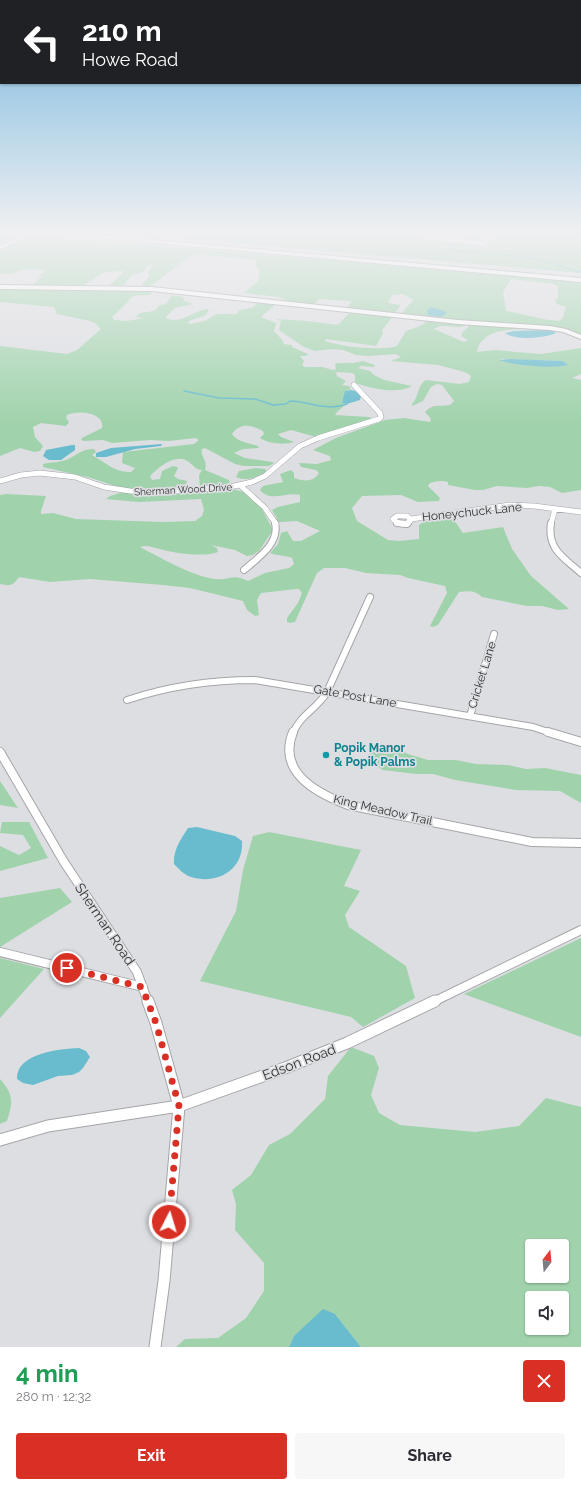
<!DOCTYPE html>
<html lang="en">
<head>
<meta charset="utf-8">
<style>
	:root { --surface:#fff; --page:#f7f7f7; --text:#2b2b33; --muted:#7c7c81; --accent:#d93025 }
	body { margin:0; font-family:Raleway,sans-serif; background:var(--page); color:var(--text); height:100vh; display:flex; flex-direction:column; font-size:15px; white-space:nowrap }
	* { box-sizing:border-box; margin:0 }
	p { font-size:13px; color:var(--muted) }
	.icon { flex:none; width:22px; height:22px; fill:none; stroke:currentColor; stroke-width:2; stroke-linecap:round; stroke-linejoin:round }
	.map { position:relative; height:1347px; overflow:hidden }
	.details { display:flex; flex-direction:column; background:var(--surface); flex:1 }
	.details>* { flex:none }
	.hud { position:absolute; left:0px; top:0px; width:581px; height:84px; box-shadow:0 1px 3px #0004; background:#202124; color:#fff; overflow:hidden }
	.needle { width:26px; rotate:16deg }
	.controls { position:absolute; left:525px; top:1239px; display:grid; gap:8px }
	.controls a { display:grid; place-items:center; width:44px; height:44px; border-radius:4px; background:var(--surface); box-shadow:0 1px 3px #0004; font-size:20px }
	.pin { position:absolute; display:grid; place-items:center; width:34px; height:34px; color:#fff; margin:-17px; border:2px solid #fff; border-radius:50%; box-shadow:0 1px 4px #0007 }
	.me { position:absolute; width:44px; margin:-22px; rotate:5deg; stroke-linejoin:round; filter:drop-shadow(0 0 3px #0008) }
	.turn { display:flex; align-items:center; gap:14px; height:84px; padding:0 16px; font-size:18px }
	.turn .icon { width:52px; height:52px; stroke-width:2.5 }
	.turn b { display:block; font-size:28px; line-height:34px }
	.round { display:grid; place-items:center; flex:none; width:42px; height:42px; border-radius:4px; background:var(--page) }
	.overview { display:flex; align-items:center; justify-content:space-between; height:68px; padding:0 16px }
	h1 { font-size:24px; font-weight:700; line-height:30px; color:#1e9e55 }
	.primary-button { display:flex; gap:8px; margin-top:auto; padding:8px 16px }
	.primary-button a { flex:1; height:46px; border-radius:4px; background:var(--accent); color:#fff; font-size:16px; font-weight:700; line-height:46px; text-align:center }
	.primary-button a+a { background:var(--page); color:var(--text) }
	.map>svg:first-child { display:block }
	.green { fill:#a0d3ac; fill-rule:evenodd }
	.water { fill:#69bccd }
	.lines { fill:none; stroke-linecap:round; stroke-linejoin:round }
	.stream-far1 { stroke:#69bccd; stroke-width:1 }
	.stream { stroke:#69bccd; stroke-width:1.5 }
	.street-far4-casing { stroke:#a4a5a8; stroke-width:5 }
	.street-far3-casing { stroke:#a4a5a8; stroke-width:6 }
	.street-far2-casing { stroke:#a4a5a8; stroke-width:8 }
	.street-far1-casing { stroke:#a4a5a8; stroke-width:10 }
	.street-casing { stroke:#a4a5a8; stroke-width:13 }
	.secondary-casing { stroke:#a4a5a8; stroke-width:2 }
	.primary-casing { stroke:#a4a5a8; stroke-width:2 }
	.street-far4 { stroke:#fff; stroke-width:4 }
	.street-far3 { stroke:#fff; stroke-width:5 }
	.street-far2 { stroke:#fff; stroke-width:6 }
	.street-far1 { stroke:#fff; stroke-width:8 }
	.street { stroke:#fff; stroke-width:11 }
	.secondary { fill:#fff; fill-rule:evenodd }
	.primary { fill:#fff; fill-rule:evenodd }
	.route { stroke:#d93025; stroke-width:7; stroke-dasharray:0 12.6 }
	.culture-dot { fill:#0f9aa8; stroke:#dddee2; stroke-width:1.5 }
	.labels { text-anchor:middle; stroke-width:3.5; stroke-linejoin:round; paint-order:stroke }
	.far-street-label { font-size:10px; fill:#353536; stroke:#dddee2 }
	.street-label { font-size:12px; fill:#353536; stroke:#dddee2 }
	.culture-label { font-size:12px; font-weight:bold; fill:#0d838f; stroke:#dddee2; text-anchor:start }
	.near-street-label { font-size:14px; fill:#353536; stroke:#dddee2 }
</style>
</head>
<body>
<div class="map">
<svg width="581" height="1347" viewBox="0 0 581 1347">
	<rect width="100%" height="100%" fill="#dddee2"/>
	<path class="green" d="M 0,234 L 25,234 L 0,247 Z
		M 88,234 L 581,277 L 581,279 Z
		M 127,234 L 581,234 L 581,273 Z
		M 41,236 L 581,281 L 581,336 L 565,329 L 483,323 L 401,314 L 413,300 L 403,294 L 392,295 L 388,303 L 401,305 L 395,313 L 347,308 L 352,301 L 319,299 L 314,305 L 289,302 L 279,297 L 244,293 L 258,281 L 260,270 L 256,267 L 256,260 L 195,254 L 188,257 L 187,259 L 148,288 L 142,285 L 149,276 L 148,272 L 153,265 L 149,265 L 141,273 L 132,275 L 123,286 L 109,286 L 124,271 L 105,272 L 82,286 L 28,285 L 37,282 L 39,278 L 43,277 L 38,275 L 46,272 L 43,270 C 33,270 20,267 14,274 L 0,274 L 0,251 L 27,238 ZM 511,279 L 554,284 L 558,287 L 558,298 L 555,301 L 557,304 L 566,307 L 563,318 L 559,321 C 541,320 523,314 506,311 L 503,292 Z
		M 0,288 L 141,289 L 151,291 L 152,293 C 145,299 133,290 128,302 L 112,317 L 114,320 L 127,321 L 144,318 L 136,317 L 140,313 L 154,311 L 160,305 L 166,304 L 172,295 L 183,297 L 184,301 L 193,304 L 175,308 L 167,316 L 166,318 C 182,326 196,308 209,309 L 206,315 L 189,321 L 188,323 L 190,324 L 205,321 L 213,316 L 219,314 L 237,314 L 239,310 C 245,309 253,309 256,304 L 255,302 L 273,303 L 274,306 L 261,317 L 276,323 L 274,331 L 284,342 L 283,344 L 292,345 L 292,347 L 308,354 L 307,356 L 300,356 L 304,361 L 302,365 L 305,367 L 322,367 L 333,370 L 336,369 L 335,364 L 338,363 L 353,363 L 363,361 L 375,365 L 374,367 L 361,366 L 358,368 L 370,371 L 374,375 L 384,380 L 412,386 C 398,395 370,388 355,383 L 355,375 L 352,373 L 336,372 L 337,376 L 346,381 L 342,385 L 349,386 L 351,389 L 345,391 L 345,396 L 342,402 L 345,405 L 337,412 L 335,415 L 369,417 L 372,419 L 316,437 L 291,430 L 278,434 L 281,437 L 294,442 C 284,445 269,444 260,438 L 264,434 L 263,431 C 252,425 240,422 232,434 C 237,442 249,443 258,446 L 259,448 L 243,449 L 234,453 L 245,458 L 272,462 L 274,463 L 269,466 L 244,466 L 235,464 L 205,448 L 202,449 C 200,457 208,460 205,470 L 229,480 L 230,482 L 224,486 L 200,488 L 199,475 L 202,470 C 196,470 194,466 189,462 C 176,452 159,467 150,476 L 152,480 L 160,479 L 162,471 L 173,466 L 177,467 L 178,468 L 174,476 L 178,479 L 187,481 L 185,487 L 179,488 L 121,488 L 91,478 L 43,467 L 43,464 C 49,462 56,463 62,461 C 73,459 81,448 94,449 L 96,452 L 92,455 C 105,462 115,473 131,472 L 135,468 L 122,463 L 123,452 L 194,444 L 199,440 L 195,438 L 169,441 L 150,440 L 112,443 L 103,440 L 83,441 L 81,439 L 82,438 L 102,428 C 105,412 77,410 67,415 L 66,418 L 69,422 L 66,426 L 41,423 L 33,427 L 35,437 L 43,446 L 40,451 L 34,452 L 20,448 L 0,456 L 0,346 L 67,354 L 77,350 L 101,329 L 95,323 L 90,321 L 57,314 L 54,307 L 0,302 Z
		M 351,311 L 394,315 L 382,330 L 383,333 L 376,346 L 326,339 L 325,341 C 342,347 381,351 397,346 L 406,331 L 420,326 L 425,323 L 426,321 L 465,324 L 465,326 C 455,330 444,322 434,329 L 464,342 L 468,340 L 461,336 L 463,332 L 470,325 L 547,329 L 547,330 C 526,330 482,323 477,352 L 495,350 L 541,354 L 581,348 L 581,374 L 572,378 L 581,380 L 581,490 L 562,493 L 550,487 L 539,486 L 527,488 L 497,486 L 483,490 L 475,490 L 448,485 L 448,482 C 442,480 436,481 430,483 L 428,486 L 440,498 L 439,501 L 418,502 L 401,495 L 362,496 L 352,508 L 357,521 L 388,540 L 399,541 L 419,539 L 419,525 C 425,521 446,515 453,520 C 457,523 460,529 463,533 L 503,527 L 512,549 L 531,576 L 569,609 L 558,610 L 542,606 L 527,606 L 482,597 C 475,590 468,591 459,592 L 438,625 L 433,627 L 430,626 L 447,593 L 445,586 L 408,578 L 400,575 L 366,573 L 345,568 L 324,568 L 317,573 L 295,622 L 290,623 L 287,622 L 287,618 L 298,603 L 302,593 L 299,589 L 296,589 L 261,593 L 257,600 L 259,615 L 255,616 L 247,610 L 243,601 L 190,588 L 163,585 L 90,579 L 50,582 L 19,577 C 13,586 10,586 0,584 L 0,495 L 6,494 L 46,496 L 41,511 L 41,514 L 53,513 L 76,519 L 163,522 L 195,521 L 202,516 L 204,510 L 201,499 L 139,502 L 106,499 L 110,496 L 123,492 L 151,494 L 174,494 L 232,489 L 244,492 L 261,507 L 273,530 L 259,551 L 253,555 L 247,556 L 235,550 L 211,545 L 217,548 L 218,552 C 205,557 178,554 164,550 C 156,549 148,544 140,547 C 161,558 192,576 215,579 C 229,581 232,573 248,581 L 265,573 L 289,568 L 294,564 L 292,558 C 285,555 277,556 270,553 L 278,544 L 281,533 L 287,531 L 293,541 L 301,541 L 320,531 L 297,521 L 279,522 L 272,510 L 278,507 L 300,502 L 300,495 C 288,491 270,503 260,490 L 263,486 L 283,482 L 280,474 L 291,470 L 294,473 L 294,478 C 303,481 313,483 319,473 L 316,470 L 301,467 L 299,463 L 317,464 L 331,460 L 330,456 L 313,450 L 336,438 L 385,420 L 404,418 L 430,422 L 431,419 L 425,412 C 433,403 440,407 450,405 L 454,401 L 442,385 L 437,384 L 431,387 L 423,401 L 412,406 L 412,404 C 419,397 417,385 426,380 L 460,384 L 469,382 L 471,376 L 467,373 L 461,371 L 438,365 L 391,361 L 401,357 L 396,354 L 369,356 L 356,355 L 343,350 L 333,349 L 315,351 L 304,347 L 279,330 L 281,321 L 276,319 L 308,321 L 338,325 ZM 500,359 L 563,361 L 567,366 L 538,365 L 501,361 Z
		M 256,468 L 265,469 L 267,472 C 258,477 246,482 236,477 L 239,471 Z
		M 382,746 L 392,746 L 408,754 L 428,760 L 456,760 L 476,764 L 508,765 L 526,769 L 545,768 L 581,775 L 581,803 L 560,791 L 516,790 L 455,780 L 433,774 L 416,774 L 383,770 L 368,761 L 370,751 Z
		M 0,781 L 18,808 L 0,805 Z
		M 2,822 L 29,822 L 48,858 L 0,871 L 0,846 L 19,855 L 31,848 L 23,835 L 0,833 Z
		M 269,832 L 361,850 L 344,886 L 360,891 L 345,915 L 349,927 L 406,966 L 415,998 L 363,1027 L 351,1017 L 200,981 L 236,911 L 243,870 L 253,836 Z
		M 60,888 L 72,902 L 0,947 L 0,898 Z
		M 581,938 L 581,1037 L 464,994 Z
		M 0,958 L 44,969 L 0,1018 Z
		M 351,1047 L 374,1056 L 379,1068 L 371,1095 L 379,1113 L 400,1125 L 475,1132 L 519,1126 L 546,1098 L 581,1107 L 581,1347 L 361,1347 L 335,1314 L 294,1336 L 289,1347 L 176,1347 L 185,1339 L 218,1338 L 246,1318 L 264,1291 L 264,1263 L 235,1230 L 236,1204 L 232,1190 L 251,1175 L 269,1145 L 290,1134 L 325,1099 L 328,1076 ZM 532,1246 L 562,1246 L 562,1276 L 532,1276 ZM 532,1298 L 562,1298 L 562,1328 L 532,1328 Z
		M 0,1079 C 14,1095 13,1102 7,1121 L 0,1124 Z"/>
	<path class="water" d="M 431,307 L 447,312 L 446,314 L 441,317 L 428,315 L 427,310 Z
		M 547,330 L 553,331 L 556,333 C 546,338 515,341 505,333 L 514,331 Z
		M 510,359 L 563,361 L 568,365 C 557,369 509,365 499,360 Z
		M 351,390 C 355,390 358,393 361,396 L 360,400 L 347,404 L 342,403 L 345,391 Z
		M 162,444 L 161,446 L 135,449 L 106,457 L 96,457 L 96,453 L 111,448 Z
		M 72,445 L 75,445 L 75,450 L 61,460 L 49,460 L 43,456 L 46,450 Z
		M 197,827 L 235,836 L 242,841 C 244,870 217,885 191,877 C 184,875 179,869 174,864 C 173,850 181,839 188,828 Z
		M 79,1048 L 86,1051 L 90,1057 L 83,1068 L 79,1072 L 72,1075 L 58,1076 L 33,1085 L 23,1083 L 17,1079 C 16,1053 60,1049 79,1048 Z
		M 323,1309 L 335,1314 L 361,1347 L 289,1347 L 294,1336 Z"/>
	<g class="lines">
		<path class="stream-far1" d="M 137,234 L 154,236
			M 352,234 L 371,237 L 391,236
			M 450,242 L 452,243 L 452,250 C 478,254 504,254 530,258 C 548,260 563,268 581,272"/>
		<path class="stream" d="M 184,391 L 219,398 L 255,399 L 273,405 L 286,404 L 290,401 C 309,401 327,412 347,404"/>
		<defs>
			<path id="street-far4" d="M 427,234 L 425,237 L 485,244 L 490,234"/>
			<path id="street-far3" d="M 0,481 L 21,475 L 40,473 L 75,477 L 104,487 L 130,491 L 160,492 L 230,487 L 252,482 L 265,476 L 300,446 L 318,438 L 379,419 L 381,417 L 380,413 L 354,385
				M 241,486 L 265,508 L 276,524
				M 411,519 L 510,505 L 534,506 L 581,512
				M 403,524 L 398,523 L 393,519 L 397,516 L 407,516 L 411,520 L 407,524
				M 551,524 L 555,509"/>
			<path id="street-far2" d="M 397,523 L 407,524 L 408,523
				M 551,523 C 547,549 563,557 581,573
				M 244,570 C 258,558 280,543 275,523
				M 127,700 C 169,686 211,680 255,680 L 533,727 L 551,733
				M 470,716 L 494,634
				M 293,733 C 300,715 318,708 327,692 L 370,597"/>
			<path id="street-far1" d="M 293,732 C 277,772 316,793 348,805 L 532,842 L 581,843
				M 548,732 L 581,742
				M 0,752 L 64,862 L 137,972 L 148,1002
				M 0,952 L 143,987
				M 433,1002 L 581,930"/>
			<path id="street" d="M 148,1001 L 156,1023 L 179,1106 L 164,1281 L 155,1347
				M 0,1140 L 48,1126 L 179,1106 L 285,1068 L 347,1043 L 435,1001"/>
			<path id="secondary" d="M 25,234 L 32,234 L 0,250 L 0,246 Z
				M 0,285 L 152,287 L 458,320 L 550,326 L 566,329 L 581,335 L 581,339 L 563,332 L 550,330 L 458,324 L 152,291 L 0,289 Z"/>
			<path id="primary" d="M 57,234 L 85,234 L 581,278 L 581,282 Z"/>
		</defs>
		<use href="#street-far4" class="street-far4-casing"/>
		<use href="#street-far3" class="street-far3-casing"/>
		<use href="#street-far2" class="street-far2-casing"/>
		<use href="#street-far1" class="street-far1-casing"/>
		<use href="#street" class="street-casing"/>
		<use href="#secondary" class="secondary-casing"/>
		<use href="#primary" class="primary-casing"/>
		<use href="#street-far4" class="street-far4"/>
		<use href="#street-far3" class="street-far3"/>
		<use href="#street-far2" class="street-far2"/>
		<use href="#street-far1" class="street-far1"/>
		<use href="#street" class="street"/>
		<use href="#secondary" class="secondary"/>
		<use href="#primary" class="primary"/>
	</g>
	<linearGradient id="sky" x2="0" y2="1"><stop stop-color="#75b7dd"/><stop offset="0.55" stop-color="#f0f0f2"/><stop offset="1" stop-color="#f0f0f2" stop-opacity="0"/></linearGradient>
	<rect width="581" height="423" fill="url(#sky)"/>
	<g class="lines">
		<path class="route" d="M 67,968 L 142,987 L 156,1023 L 179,1106 L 169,1222"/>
	</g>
	<circle class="culture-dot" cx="326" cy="755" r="4"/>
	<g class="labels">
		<g class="far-street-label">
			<text transform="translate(183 489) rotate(-3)" y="4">Sherman Wood Drive</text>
		</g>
		<g class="street-label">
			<text transform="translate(472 512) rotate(-6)" y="4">Honeychuck Lane</text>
			<text transform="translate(482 675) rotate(-73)" y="4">Cricket Lane</text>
			<text transform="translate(355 696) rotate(10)" y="4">Gate Post Lane</text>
			<text transform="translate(383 810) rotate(13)" y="4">King Meadow Trail</text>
		</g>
		<g class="culture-label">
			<text x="334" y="752">Popik Manor<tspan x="334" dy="14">&amp; Popik Palms</tspan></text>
		</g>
		<g class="near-street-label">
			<text transform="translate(105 924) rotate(56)" y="5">Sherman Road</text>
			<text transform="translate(299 1062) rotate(-21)" y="5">Edson Road</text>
		</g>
	</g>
</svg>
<div class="controls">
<a><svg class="needle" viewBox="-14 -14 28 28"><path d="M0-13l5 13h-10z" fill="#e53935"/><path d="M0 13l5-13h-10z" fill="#7c7c81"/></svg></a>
<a><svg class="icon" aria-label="sound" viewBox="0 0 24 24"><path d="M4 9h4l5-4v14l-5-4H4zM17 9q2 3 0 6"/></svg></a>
</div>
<div class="pin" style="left:67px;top:968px;background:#d93025"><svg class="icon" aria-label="arrive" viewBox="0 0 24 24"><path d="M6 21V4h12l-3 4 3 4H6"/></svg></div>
<svg class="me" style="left:169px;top:1222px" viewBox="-20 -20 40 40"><circle r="17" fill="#d93025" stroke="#fff" stroke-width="3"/><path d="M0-11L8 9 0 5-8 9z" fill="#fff"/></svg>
<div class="hud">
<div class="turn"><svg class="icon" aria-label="left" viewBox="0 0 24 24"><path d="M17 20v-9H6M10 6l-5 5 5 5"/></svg><div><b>210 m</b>Howe Road</div></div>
</div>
</div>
<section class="details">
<div class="overview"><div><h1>4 min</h1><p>280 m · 12:32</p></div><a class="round" style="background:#d93025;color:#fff"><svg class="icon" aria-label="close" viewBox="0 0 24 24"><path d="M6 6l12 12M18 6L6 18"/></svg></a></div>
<div class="primary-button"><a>Exit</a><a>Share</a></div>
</section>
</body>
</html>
